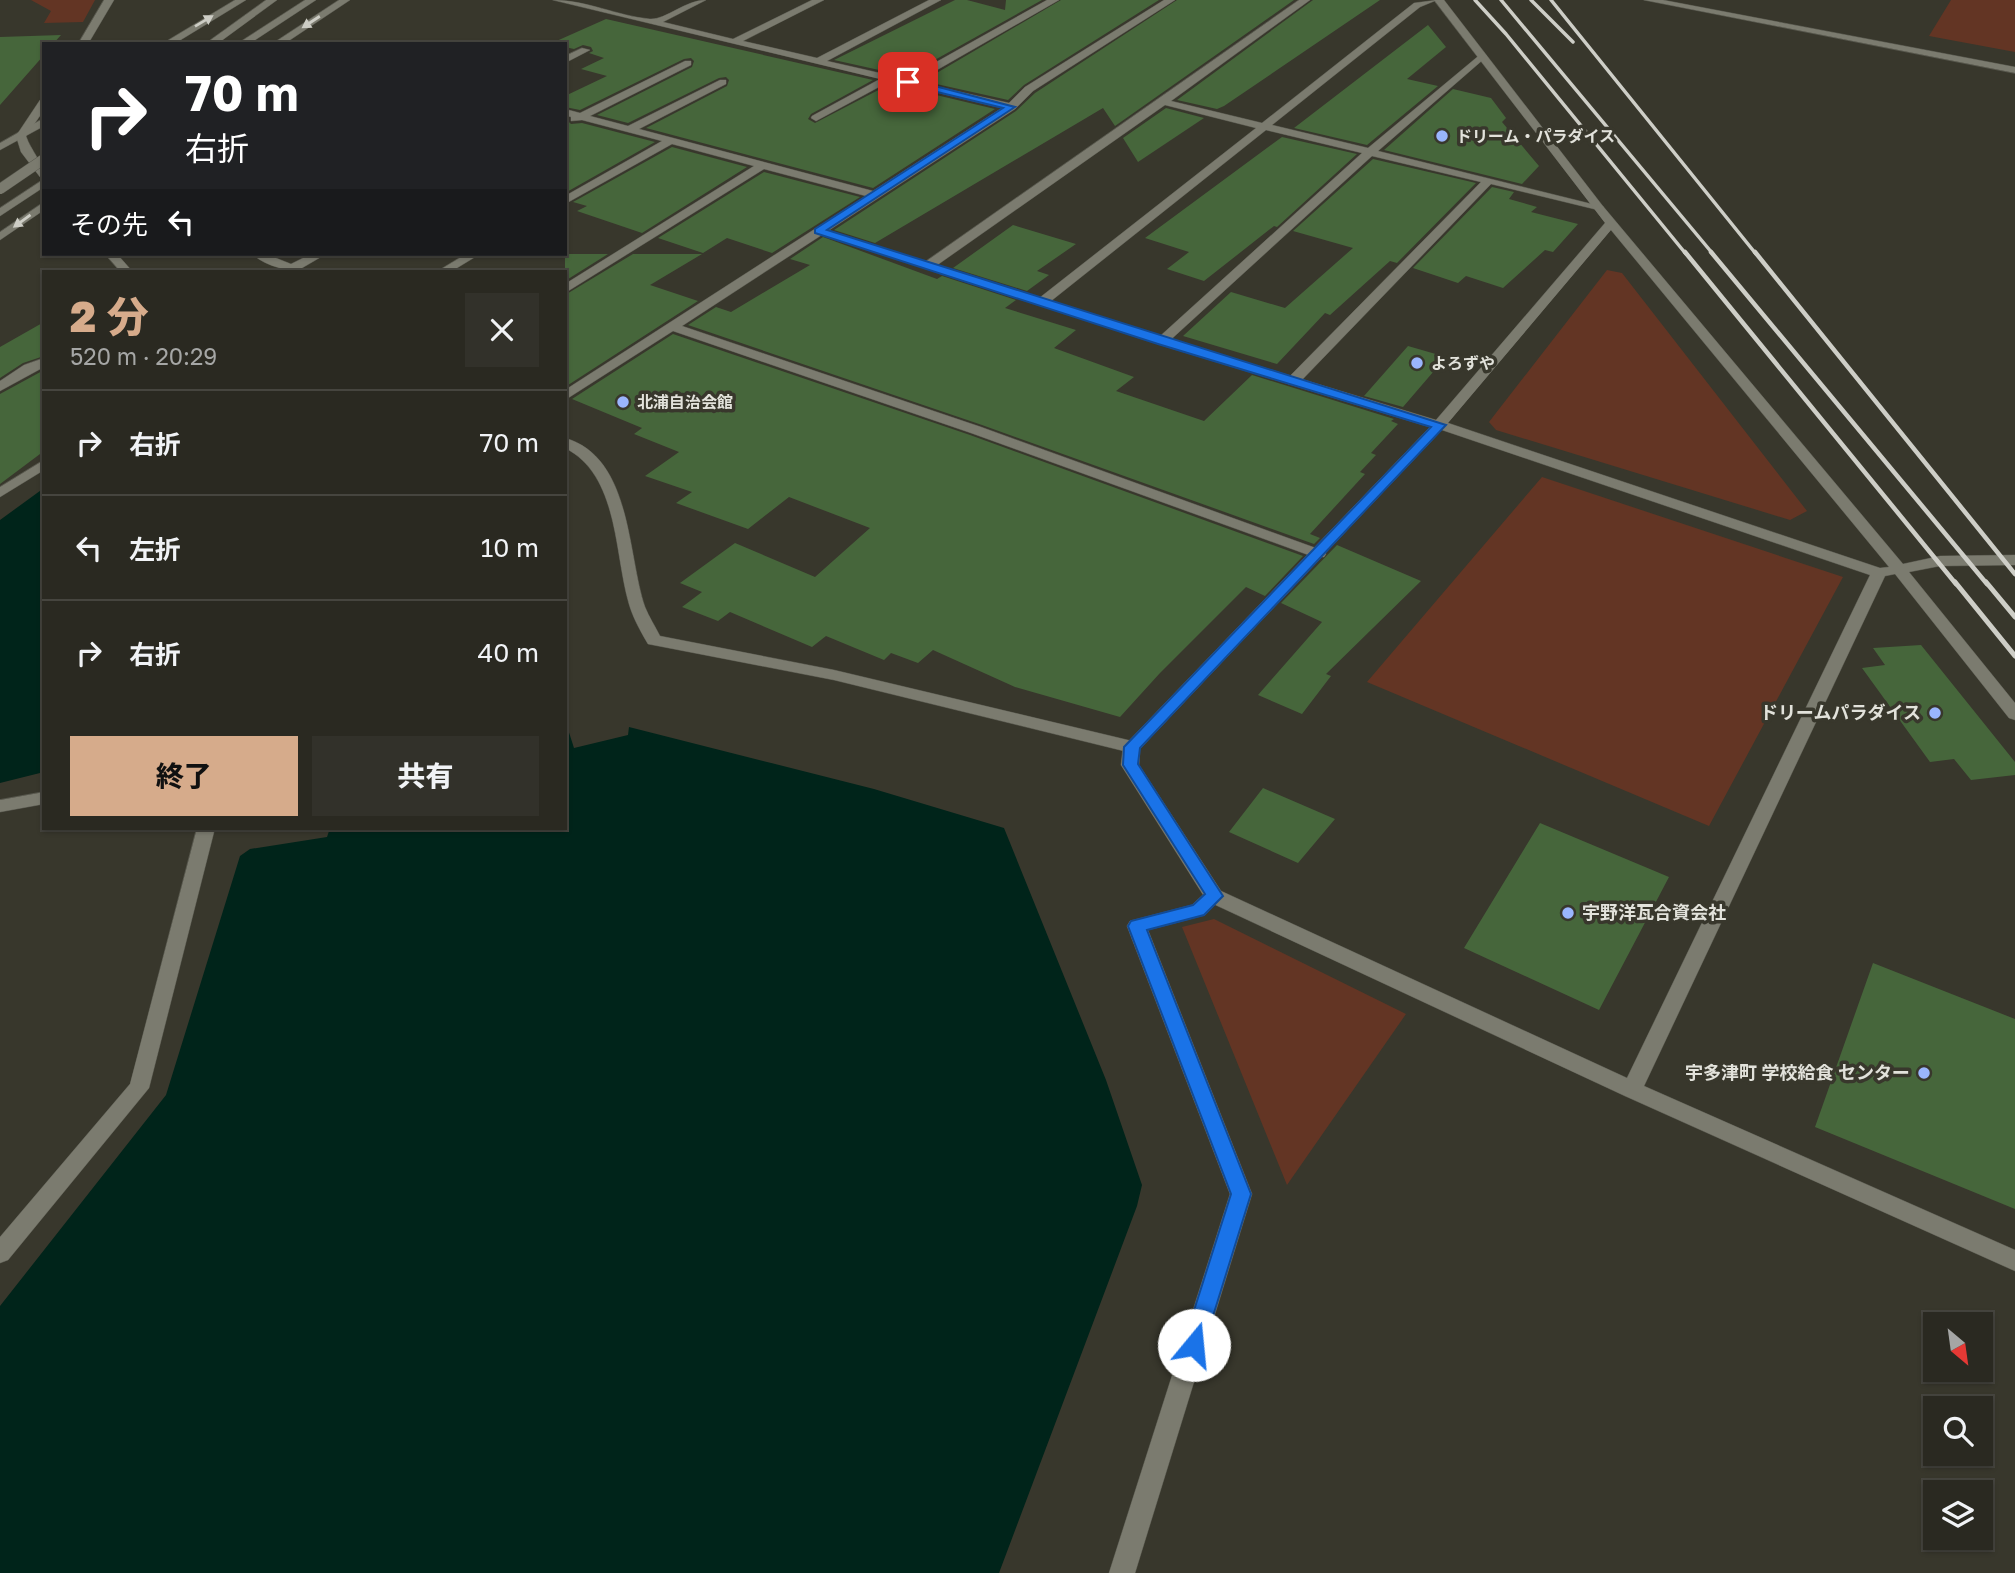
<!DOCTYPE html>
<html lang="ja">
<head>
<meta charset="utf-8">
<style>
	:root { --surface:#2a2921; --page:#32312a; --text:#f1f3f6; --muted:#a5a6a5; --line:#46453f; --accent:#d6ab8b }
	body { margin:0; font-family:"Golos Text","Noto Sans JP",sans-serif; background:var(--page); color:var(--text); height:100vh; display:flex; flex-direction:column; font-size:26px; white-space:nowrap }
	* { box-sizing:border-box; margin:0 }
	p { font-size:23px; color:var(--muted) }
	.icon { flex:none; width:38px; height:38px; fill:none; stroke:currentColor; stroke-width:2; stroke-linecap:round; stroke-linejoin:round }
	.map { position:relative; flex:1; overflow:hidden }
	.side { position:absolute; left:42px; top:270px; width:525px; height:560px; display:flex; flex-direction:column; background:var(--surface); border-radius:0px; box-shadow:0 2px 5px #0004,0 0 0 2px var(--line) }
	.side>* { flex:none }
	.hud { position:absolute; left:42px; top:42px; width:525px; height:214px; border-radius:0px; box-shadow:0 2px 5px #0004,0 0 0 2px var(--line); background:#202124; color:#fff; overflow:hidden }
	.needle { width:46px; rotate:151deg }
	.fabs { position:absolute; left:1923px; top:1312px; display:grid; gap:14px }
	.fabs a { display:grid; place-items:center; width:70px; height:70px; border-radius:0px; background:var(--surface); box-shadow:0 2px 5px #0004,0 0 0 2px var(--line); font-size:35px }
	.pin { position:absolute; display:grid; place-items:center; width:60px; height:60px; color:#fff; margin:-30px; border-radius:14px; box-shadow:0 4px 10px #0006 }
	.me { position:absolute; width:77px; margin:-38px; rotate:17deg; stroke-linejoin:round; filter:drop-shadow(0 0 5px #0008) }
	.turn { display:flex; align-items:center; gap:24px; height:147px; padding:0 28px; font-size:32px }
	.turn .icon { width:91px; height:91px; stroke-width:2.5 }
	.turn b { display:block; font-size:49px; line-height:60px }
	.then { display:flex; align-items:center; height:66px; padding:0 28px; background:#0003; gap:14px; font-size:26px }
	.round { display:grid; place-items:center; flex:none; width:74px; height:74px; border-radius:0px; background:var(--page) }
	.headline { display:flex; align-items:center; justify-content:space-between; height:119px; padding:0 28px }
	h1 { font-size:42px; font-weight:800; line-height:52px; color:var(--accent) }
	.cta { display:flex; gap:14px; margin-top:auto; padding:14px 28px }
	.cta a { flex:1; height:80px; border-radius:0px; background:var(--accent); color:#111; font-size:28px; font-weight:800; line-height:80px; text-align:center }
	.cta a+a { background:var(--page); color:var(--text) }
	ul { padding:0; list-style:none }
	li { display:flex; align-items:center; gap:21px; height:105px; padding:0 28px; border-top:2px solid var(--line) }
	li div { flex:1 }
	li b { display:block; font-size:26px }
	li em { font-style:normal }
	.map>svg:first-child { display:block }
	.green { fill:#633524 }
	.water { fill:#00241a }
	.building { fill:#46663b }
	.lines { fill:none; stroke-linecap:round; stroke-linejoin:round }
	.lane-casing { stroke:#56564c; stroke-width:1 }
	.street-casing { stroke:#56564c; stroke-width:1 }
	.secondary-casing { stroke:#56564c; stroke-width:1 }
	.lane { fill:#7b7b6f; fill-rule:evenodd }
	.street { fill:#7b7b6f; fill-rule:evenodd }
	.secondary { fill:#7b7b6f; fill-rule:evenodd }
	.rail-far2 { stroke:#cecec7; stroke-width:3.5 }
	.rail-far1 { stroke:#cecec7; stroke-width:4.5 }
	.rail { stroke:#cecec7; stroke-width:5 }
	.secondary-bridge-casing { stroke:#56564c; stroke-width:11; stroke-linecap:butt }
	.secondary-bridge { stroke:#7b7b6f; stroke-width:10 }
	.oneway { fill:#cdcdc5 }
	.route { fill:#1a73e8; stroke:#114b97; stroke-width:2 }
	.poi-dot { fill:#9ab5fd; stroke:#38372c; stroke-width:2.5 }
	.labels { text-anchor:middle; stroke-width:7; stroke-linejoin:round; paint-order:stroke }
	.far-poi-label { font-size:16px; font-weight:bold; fill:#e2e2db; stroke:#38372c; text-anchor:start }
	.poi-label { font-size:18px; font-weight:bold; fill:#e2e2db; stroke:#38372c; text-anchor:end }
</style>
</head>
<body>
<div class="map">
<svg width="2015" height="1573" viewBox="0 0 2015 1573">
	<rect width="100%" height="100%" fill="#38372c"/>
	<path class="green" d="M 31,0 L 95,0 L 83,22 L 44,23 L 51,11 Z
		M 1951,0 L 2015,0 L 2015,52 L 1929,36 Z
		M 1607,270 L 1622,273 L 1807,511 L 1790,520 L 1496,430 L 1489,422 Z
		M 1542,477 L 1843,577 L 1709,826 L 1367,682 Z
		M 1214,919 L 1406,1014 L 1287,1185 L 1182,927 Z"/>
	<path class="water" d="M 44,488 L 44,772 L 0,783 L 0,520 Z
		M 565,720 L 574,748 L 628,735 L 629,727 L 874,789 L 1004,828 L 1106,1080 L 1142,1185 L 1137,1206 L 999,1573 L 0,1573 L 0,1306 L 166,1095 L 240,856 L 250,849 L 327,837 L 330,828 L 565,828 Z"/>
	<path class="building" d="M 955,0 L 967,0 L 1005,10 L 1006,0 L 1042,0 L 906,76 L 834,60 Z
		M 1061,0 L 1159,0 L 1024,85 L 1008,100 L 923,81 Z
		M 1177,0 L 1294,0 L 1115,126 L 1103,108 L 875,243 L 834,230 L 1016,111 L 1035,93 Z
		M 1313,0 L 1380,0 L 1224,106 L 1217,109 L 1177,100 Z
		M 606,19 L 873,80 L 811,114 L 808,119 L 815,123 L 890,84 L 995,109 L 873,188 L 646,128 L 727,86 L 729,80 L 726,77 L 719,78 L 628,123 L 597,115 L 692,67 L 694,61 L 691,58 L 684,59 L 580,110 L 565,107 L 565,96 L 607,76 L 581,69 L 604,58 L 589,53 L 593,51 L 591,47 L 583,45 L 574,49 L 565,47 L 565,44 L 552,43 Z
		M 1428,25 L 1446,47 L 1407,79 L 1438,86 L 1367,145 L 1294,128 Z
		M 61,35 L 53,44 L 44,44 L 44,55 L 0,105 L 0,37 Z
		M 1453,89 L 1491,98 L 1506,118 L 1502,122 L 1539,166 L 1522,184 L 1384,150 Z
		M 1166,108 L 1204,118 L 1138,162 L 1123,138 Z
		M 565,118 L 571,124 L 582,123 L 655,142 L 565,193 Z
		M 1282,137 L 1357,154 L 1277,227 L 1274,226 L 1204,281 L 1167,269 L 1189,252 L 1145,238 Z
		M 672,147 L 747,167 L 642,233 L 577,211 L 587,206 L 573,202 Z
		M 1373,159 L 1476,183 L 1397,263 L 1390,261 L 1330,315 L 1325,313 L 1277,364 L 1183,336 L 1231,292 L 1285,308 L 1353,248 L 1293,231 Z
		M 764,172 L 860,197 L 772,253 L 727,238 L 703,253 L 658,238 Z
		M 1492,187 L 1514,192 L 1509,199 L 1537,207 L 1531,212 L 1578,224 L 1553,252 L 1545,250 L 1503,288 L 1466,276 L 1458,283 L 1413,268 Z
		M 1013,225 L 1076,244 L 1037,271 L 1049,275 L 1027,291 L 953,268 Z
		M 823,237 L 937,279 L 942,276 L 1016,300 L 1005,308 L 1076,330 L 1054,348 L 1134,377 L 1116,391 L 1204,421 L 1252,375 L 1394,419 L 1391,421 L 1398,424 L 1371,453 L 1376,455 L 1360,472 L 1365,474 L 1310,534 L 1320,538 L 1314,544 L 982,425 L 688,325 L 716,307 L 731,312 L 810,265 L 790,259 Z
		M 565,254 L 608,254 L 565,281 Z
		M 633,254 L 702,254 L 650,285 L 698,301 L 565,387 L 565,295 Z
		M 44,322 L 44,356 L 23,363 L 0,378 L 0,347 Z
		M 673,334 L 970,435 L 1303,556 L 1265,596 L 1246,587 L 1160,673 L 1120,717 L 1015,687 L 933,650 L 918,663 L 891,653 L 884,660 L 826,636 L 812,647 L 730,612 L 718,621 L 682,607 L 702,592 L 680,583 L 735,543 L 815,577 L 870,528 L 789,497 L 748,529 L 676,503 L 692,492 L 645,476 L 679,452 L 634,434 L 642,428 L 572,399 Z
		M 1408,346 L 1446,357 L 1403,407 L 1364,396 Z
		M 44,370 L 44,451 L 0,484 L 0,394 Z
		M 1337,545 L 1421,581 L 1326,674 L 1331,676 L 1302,714 L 1258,695 L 1322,622 L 1281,603 Z
		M 1921,645 L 2015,762 L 2015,775 L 1971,780 L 1954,759 L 1930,762 L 1862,668 L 1885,665 L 1873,648 Z
		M 1263,788 L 1335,819 L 1298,863 L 1229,832 Z
		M 1540,823 L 1669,877 L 1599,1010 L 1464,948 Z
		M 1873,963 L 2015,1019 L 2015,1209 L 1815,1127 Z"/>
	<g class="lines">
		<defs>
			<path id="lane" d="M 44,358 L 44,367 L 0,391 L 0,381 L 24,365 Z
				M 44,792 L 44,804 L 0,812 L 0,800 Z
				M 197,828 L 215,828 L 149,1088 L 8,1260 L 0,1263 L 0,1237 L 130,1084 Z"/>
			<path id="street" d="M 235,0 L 246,0 L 174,44 L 162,44 Z
				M 339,0 L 350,0 L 284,44 L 272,44 Z
				M 553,0 C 587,0 617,16 650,19 C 666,20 685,0 706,0 L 663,22 L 733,39 L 812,0 L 824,0 L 743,41 L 817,58 L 929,0 L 941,0 L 827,61 L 906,79 L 1047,0 L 1059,0 L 916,82 L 1009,103 L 1025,87 L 1164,0 L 1175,0 L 1033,91 L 1015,109 L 682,326 L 981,427 L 1324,551 L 1326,554 L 1324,557 L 1314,557 L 971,433 L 673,331 L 565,400 L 565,390 L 866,196 L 764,169 L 565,293 L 565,284 L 754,166 L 672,144 L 565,204 L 565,196 L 662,141 L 582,120 L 571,121 L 571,117 L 565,115 L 565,109 L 580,113 L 685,61 L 691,61 L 691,65 L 590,116 L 628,126 L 720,80 L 726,80 L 726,84 L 639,129 L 873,191 L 1002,108 L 890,81 L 816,121 L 811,118 L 812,116 L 880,79 Z
				M 1299,0 L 1310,0 L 1171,101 L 1262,123 L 1414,3 L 1437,0 L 1420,7 L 1272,125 L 1368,148 L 1482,53 L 1487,56 L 1485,58 L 1378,151 L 1604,207 L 1598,210 L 1491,184 L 1298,384 L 1288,384 L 1288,378 L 1481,182 L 1372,156 L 1166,344 L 1158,344 L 1158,338 L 1362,153 L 1266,130 L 1046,305 L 1038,305 L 1038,299 L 1256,128 L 1165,105 L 933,268 L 925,268 L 925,262 Z
				M 582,48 L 590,50 L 565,63 L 565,56 Z
				M 44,118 L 44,126 L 0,150 L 0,143 Z
				M 44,202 L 44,210 L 0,240 L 0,232 Z
				M 252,254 L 266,254 L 291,264 L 311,254 L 326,254 L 302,268 L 307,271 C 287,271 267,267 252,254 Z
				M 466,254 L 480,254 L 452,271 L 438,271 Z
				M 565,438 C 632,457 627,554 645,607 C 649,617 655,626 660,636 L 834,670 L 1132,741 L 1141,747 L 1132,753 L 834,680 L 648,644 C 641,632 633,618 629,604 C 614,553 619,475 565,448 Z
				M 44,460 L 44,470 L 0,497 L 0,487 Z
				M 1214,889 L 1221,891 L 1223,896 L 1205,915 L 1148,930 L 1252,1194 L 1135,1573 L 1109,1573 L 1230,1194 L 1127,926 L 1130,921 L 1192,905 L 1207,891 Z"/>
			<path id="secondary" d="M 104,0 L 114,0 L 88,44 L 78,44 Z
				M 266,0 L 277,0 L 217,44 L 205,44 Z
				M 305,0 L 316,0 L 249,44 L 237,44 Z
				M 1434,0 L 1444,0 L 1602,205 L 1903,564 L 1940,556 L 2015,555 L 2015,565 L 1940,566 L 1909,572 L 2015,703 L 2015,720 L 2009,718 L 1895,574 L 1885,576 L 1644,1086 L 2015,1250 L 2015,1271 L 1625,1096 L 1207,901 L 1121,765 L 1123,747 L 1430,427 L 1158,344 L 813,231 L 823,229 L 1166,338 L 1436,420 L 1605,223 ZM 1611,230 L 1889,567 L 1880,568 L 1448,423 ZM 1442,430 L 1870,575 L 1627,1078 L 1221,891 L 1139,765 L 1140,749 Z
				M 1644,0 L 1663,0 L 2015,67 L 2015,73 Z
				M 44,99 L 44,110 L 26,136 C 31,151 44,163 44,178 L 40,177 L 21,152 L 16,136 L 40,100 Z
				M 44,179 L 44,187 L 0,216 L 0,208 Z
				M 105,254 L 117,254 L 132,271 L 120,271 Z"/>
		</defs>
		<use href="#lane" class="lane-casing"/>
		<use href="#street" class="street-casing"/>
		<use href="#secondary" class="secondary-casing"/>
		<use href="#lane" class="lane"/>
		<use href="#street" class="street"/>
		<use href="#secondary" class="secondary"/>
		<path class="rail-far2" d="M 1475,0 L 1506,34 L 1686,254
			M 1501,0 L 1713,254
			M 1531,0 L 1573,42
			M 1551,0 L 1756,254"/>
		<path class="rail-far1" d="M 1685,252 L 1956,584
			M 1711,252 L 1987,584
			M 1755,252 L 2015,574"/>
		<path class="rail" d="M 1955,582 L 2015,656
			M 1986,582 L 2015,617"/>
		<defs>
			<path id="secondary-bridge" d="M 0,189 L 44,159"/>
		</defs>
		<use href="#secondary-bridge" class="secondary-bridge-casing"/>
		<use href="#secondary-bridge" class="secondary-bridge"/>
	</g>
	<defs><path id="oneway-solid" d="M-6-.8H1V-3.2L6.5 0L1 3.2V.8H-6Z" transform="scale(1.75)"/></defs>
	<g class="oneway">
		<use href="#oneway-solid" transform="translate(204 21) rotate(-31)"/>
		<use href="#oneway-solid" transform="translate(311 22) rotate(147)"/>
		<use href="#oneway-solid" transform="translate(22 221) rotate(144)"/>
	</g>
	<path class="route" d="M 908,79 L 1015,107 L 827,230 L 1446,425 L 1140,748 L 1138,764 L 1223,896 L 1204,915 L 1147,930 L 1251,1194 L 1204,1345 L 1201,1352 L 1194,1355 L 1186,1352 L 1183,1345 L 1231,1194 L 1128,926 L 1131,921 L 1193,905 L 1205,894 L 1123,765 L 1124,747 L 1431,427 L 1158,344 L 815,233 L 815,229 L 1003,108 L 904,84 L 904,80 Z"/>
	<g class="poi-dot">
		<circle cx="1442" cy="136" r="7"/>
		<circle cx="1417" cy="363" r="7"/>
		<circle cx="623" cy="402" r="7"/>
		<circle cx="1935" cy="713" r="7"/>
		<circle cx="1568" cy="913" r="7"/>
		<circle cx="1924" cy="1073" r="7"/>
	</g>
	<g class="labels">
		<g class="far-poi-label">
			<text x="1456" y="142">ドリーム・パラダイス</text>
			<text x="1431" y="369">よろずや</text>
			<text x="637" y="408">北浦自治会館</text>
		</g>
		<g class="poi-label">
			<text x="1921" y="719">ドリームパラダイス</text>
			<text x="1582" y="919" text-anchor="start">宇野洋瓦合資会社</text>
			<text x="1910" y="1079">宇多津町 学校給食 センター</text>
		</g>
	</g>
</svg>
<div class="fabs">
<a><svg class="needle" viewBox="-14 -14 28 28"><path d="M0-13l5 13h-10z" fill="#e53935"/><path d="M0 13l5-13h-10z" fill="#a5a6a5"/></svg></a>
<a><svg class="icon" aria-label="search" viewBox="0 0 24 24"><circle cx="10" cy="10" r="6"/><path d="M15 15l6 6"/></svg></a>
<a><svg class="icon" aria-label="layers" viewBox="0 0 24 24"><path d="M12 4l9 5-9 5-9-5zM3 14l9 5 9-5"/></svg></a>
</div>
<div class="pin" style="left:908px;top:82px;background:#d93025"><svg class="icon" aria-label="arrive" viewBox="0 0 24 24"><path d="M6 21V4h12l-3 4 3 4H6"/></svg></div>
<svg class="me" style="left:1194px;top:1345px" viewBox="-20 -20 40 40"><circle r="19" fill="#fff"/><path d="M0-13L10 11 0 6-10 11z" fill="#1a73e8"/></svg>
<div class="hud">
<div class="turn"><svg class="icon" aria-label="right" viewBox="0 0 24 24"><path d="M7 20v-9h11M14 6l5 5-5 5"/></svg><div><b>70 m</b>右折</div></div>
<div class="then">その先<svg class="icon" aria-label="left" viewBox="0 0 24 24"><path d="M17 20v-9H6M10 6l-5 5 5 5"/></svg></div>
</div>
<section class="side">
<div class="headline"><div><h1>2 分</h1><p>520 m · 20:29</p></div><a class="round"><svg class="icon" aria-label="close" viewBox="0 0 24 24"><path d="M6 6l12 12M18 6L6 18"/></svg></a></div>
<ul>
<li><svg class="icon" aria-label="right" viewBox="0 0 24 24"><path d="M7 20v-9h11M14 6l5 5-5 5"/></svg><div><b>右折</b></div><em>70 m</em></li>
<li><svg class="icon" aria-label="left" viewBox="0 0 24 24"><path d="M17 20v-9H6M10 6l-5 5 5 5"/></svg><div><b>左折</b></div><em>10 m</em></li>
<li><svg class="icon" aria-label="right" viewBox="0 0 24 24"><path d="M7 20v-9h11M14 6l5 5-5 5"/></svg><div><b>右折</b></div><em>40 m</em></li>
</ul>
<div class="cta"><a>終了</a><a>共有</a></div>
</section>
</div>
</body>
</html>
